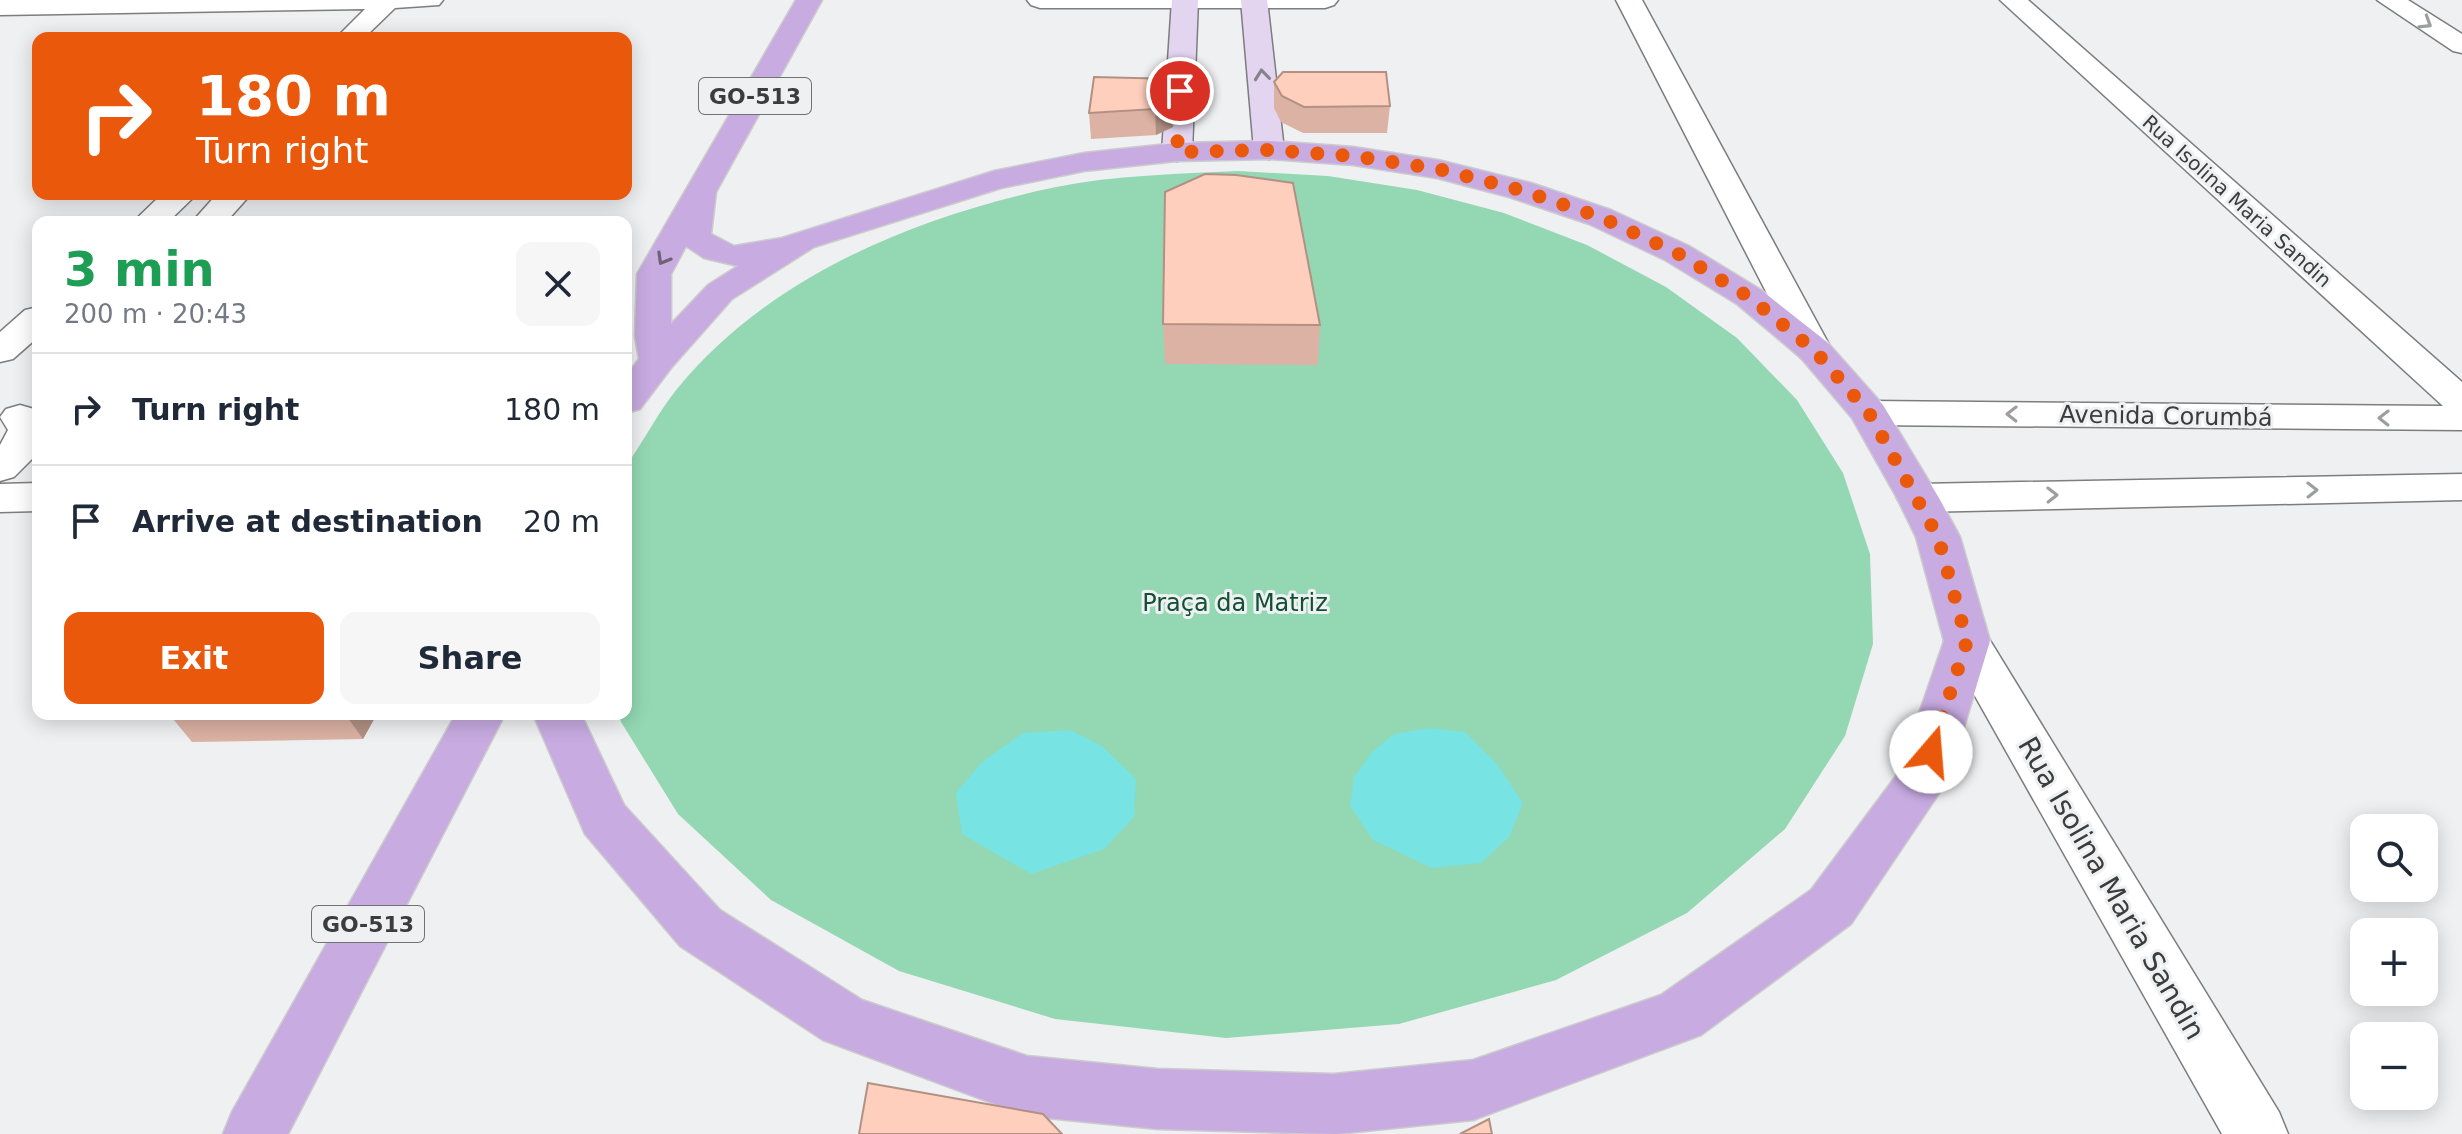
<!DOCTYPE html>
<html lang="en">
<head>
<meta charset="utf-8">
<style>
	:root { --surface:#fff; --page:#f6f6f7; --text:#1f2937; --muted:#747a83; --line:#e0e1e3; --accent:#ea580c }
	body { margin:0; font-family:"DejaVu Sans",sans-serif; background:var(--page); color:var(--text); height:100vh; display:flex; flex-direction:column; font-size:30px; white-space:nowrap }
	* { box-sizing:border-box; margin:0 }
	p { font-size:26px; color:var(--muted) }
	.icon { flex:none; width:44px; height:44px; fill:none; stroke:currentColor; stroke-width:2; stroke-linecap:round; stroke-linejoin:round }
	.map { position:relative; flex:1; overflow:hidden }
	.side { position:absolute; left:32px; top:216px; width:600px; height:504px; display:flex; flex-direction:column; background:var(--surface); border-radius:16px; box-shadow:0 4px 20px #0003 }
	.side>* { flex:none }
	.top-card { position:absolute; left:32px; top:32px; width:600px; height:168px; border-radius:16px; box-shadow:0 4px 20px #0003; background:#ea580c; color:#fff; overflow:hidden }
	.tools { position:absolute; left:2350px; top:814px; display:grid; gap:16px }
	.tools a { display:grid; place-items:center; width:88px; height:88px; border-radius:16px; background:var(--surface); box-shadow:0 4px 20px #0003; font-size:40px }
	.pin { position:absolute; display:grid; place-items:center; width:68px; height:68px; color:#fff; margin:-34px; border:4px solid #fff; border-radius:50%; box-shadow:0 2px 8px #0007 }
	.me { position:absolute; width:88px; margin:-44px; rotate:18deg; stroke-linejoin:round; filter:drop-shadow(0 0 6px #0008) }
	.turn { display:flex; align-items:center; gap:28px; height:168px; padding:0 32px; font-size:36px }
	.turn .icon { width:104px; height:104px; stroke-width:2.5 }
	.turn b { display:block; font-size:56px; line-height:68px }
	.round { display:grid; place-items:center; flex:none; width:84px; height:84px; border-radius:16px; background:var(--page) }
	.headline { display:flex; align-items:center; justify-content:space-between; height:136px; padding:0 32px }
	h1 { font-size:48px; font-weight:600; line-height:60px; color:#1e9e55 }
	.primary-button { display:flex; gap:16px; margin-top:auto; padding:16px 32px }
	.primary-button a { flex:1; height:92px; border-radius:16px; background:var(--accent); color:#fff; font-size:32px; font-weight:600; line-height:92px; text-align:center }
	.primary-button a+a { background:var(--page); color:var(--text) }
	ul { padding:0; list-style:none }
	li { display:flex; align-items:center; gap:24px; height:112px; padding:0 32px; border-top:2px solid var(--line) }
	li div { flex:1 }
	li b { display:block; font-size:30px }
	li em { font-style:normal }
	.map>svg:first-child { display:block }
	.green { fill:#93d8b3 }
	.water { fill:#77e3e3 }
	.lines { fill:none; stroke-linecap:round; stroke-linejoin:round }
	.street-casing { stroke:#7c7d7e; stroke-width:3 }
	.secondary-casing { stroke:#7c7d7e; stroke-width:3 }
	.primary-casing { stroke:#ccc; stroke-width:3 }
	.street { fill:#fff; fill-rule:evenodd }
	.secondary { fill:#e3d5f0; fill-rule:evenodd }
	.primary { fill:#c7abe1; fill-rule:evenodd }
	.wall { fill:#dbb2a3 }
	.shaded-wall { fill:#b29184 }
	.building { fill:#ffcfbd; stroke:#b29184; stroke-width:2 }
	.oneway { stroke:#9d9e9e }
	.oneway2 { stroke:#87818d }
	.oneway3 { stroke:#6c6376 }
	.route { stroke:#ea580c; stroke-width:14; stroke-dasharray:0 25.2 }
	.labels { text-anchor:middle; stroke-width:6; stroke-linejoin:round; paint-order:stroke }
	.far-street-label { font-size:20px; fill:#3b3c3c; stroke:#eff0f2 }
	.shield { fill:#eff0f2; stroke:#717273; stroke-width:2 }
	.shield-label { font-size:22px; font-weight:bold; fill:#3b3c3c }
	.street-label { font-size:24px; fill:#3b3c3c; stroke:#eff0f2 }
	.park-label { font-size:24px; fill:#115035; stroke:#eff0f2 }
	.near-street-label { font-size:28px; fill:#3b3c3c; stroke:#eff0f2 }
</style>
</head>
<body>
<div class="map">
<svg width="2462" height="1134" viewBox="0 0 2462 1134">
	<rect width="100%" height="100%" fill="#eff0f2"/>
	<path class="green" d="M 1238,171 L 1328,176 L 1417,190 L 1504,213 L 1587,245 L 1666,287 L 1737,338 L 1797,400 L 1843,473 L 1870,554 L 1873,644 L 1845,736 L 1785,829 L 1687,913 L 1556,980 L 1399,1024 L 1226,1038 L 1055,1019 L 899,971 L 771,900 L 678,814 L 621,722 L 619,714 L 626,714 L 626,472 L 630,460 C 646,437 659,411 677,389 C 769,276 917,216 1056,187 C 1116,175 1177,174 1238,171 Z"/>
	<path class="water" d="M 1429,728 L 1465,732 L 1497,764 L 1523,803 L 1509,837 L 1481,863 L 1432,868 L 1373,840 L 1350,806 L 1354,777 L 1372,752 L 1394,734 Z
		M 1070,730 L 1102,746 L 1136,779 L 1134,817 L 1104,849 L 1031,874 L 962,834 L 956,793 L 982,762 L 1023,733 Z"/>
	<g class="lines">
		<defs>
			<path id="street" d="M 0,0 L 443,0 L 439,5 L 395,8 L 364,38 L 336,38 L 365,9 L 0,15 Z
				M 1027,0 L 1338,0 L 1334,5 L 1325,8 L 1040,8 L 1031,5 Z
				M 1616,0 L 1642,0 L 1832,350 L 1827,358 L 1814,361 L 1801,358 L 1796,350 Z
				M 2000,0 L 2028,0 L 2462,382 L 2462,430 L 1869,425 L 1855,421 L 1850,413 L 1855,405 L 1869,401 L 2443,406 Z
				M 2377,0 L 2408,0 L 2462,34 L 2462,53 L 2453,51 Z
				M 162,194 L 197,194 L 168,222 L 133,222 Z
				M 217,194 L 251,194 L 226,222 L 192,222 Z
				M 38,307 L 38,337 L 13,359 L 0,362 L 0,332 L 25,310 Z
				M 20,405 L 34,409 L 38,415 L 38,453 L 14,477 L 0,481 L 0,445 L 8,430 L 0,417 L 6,409 Z
				M 2462,474 L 2462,500 L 1918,512 L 1903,508 L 1897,498 L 1903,488 L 1918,484 Z
				M 38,483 L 38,511 L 0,512 L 0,484 Z
				M 1967,624 L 1983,629 L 2279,1112 L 2288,1134 L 2222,1134 L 1944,641 L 1951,629 Z"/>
			<path id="secondary" d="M 1172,0 L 1198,0 L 1192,152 L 1188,158 L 1177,161 L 1166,158 L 1162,152 Z
				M 1241,0 L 1267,0 L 1284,150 L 1280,156 L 1269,159 L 1258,156 L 1254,150 Z"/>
			<path id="primary" d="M 796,0 L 822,0 L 716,192 L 711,234 L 734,246 L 782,238 L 994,171 L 1084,153 L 1177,143 L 1269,141 L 1353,147 L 1438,160 L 1531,183 L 1611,210 L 1689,246 L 1761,290 L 1827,342 L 1883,405 L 1939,498 L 1960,537 L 1990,641 L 1948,780 L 1851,924 L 1701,1035 L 1473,1120 L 1336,1134 L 1158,1129 L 1027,1116 L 823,1040 L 680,946 L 585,834 L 533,714 L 581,714 L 624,805 L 720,910 L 862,1000 L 1027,1056 L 1158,1069 L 1334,1074 L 1473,1060 L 1661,995 L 1811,890 L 1899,772 L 1944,641 L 1916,537 L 1897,498 L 1852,418 L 1801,358 L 1737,304 L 1665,260 L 1589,224 L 1509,197 L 1437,178 L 1353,165 L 1269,159 L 1177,161 L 1084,171 L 1001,188 L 814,247 L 732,299 L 671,368 L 640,409 L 626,413 L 626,376 L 639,359 L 635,336 L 637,274 ZM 686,246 L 704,258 L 738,266 L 708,285 L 671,324 L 671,274 Z
				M 456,714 L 505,714 L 288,1134 L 223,1134 L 232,1112 Z"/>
		</defs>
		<use href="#street" class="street-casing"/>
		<use href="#secondary" class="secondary-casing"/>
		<use href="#primary" class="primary-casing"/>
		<use href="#street" class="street"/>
		<use href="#secondary" class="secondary"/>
		<use href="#primary" class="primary"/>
	</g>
	<path class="wall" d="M 1175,79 L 1175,104 L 1173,127 L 1156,135 L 1091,139 L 1089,113 Z
		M 1274,82 L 1390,106 L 1387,133 L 1303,133 L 1281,122 L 1274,108 Z
		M 1163,324 L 1320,325 L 1318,365 L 1165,364 Z
		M 169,714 L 377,714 L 363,739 L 192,742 Z"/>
	<path class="shaded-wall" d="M 1175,79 L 1175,104 L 1173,127 L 1156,135 L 1155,109 Z
		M 345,714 L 377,714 L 363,739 Z"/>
	<path class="building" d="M 1283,72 L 1386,72 L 1390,106 L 1304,107 L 1282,96 L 1274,82 Z
		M 1094,77 L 1175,79 L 1173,101 L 1155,109 L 1089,113 Z
		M 1205,174 L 1236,175 L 1293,183 L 1320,325 L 1163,324 L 1165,192 Z
		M 868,1083 L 1043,1114 L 1062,1134 L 859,1134 Z
		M 1489,1119 L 1492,1134 L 1460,1134 Z"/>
	<defs><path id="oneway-chevron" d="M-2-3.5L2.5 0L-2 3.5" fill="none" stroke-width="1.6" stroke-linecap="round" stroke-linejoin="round" transform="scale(2)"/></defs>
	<g class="oneway">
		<use href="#oneway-chevron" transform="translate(2426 23) rotate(32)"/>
		<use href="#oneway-chevron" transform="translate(2012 414) rotate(-179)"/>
		<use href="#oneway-chevron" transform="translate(2384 418) rotate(-179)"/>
		<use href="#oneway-chevron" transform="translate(2312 490) rotate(-1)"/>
		<use href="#oneway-chevron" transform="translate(2052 495) rotate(-1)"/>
	</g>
	<use class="oneway2" href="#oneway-chevron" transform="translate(1262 75) rotate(-96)"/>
	<use class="oneway3" href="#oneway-chevron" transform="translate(663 259) rotate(120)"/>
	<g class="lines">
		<path class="route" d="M 1180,91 L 1177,152 L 1269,150 L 1353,156 L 1438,169 L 1520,190 L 1600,217 L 1677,253 L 1749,297 L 1814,350 L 1869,413 L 1938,537 L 1967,641 L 1931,752"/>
	</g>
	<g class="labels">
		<g class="far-street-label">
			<text transform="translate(2237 201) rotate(42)" y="7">Rua Isolina Maria Sandin</text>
		</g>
		<g class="shield">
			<rect x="699" y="78" width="112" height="36" rx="6"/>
			<rect x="312" y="906" width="112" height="36" rx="6"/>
		</g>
		<g class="shield-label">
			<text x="755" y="104">GO-513</text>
			<text x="368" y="932">GO-513</text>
		</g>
		<g class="street-label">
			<text transform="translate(2166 416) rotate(1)" y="8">Avenida Corumbá</text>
		</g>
		<g class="park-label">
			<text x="1235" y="611">Praça da Matriz</text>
		</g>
		<g class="near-street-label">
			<text transform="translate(2112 888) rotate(60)" y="10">Rua Isolina Maria Sandin</text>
		</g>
	</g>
</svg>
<div class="tools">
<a><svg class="icon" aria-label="search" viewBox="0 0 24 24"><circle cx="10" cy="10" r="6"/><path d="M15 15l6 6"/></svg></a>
<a>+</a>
<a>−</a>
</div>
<div class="pin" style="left:1180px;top:91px;background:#d93025"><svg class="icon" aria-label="arrive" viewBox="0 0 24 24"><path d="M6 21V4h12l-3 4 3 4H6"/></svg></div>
<svg class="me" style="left:1931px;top:752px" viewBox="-20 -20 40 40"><circle r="19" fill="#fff"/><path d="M0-13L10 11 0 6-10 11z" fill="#ea580c"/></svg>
<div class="top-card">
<div class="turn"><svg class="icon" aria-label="right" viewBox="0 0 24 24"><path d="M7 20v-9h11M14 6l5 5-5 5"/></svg><div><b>180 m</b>Turn right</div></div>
</div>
<section class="side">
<div class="headline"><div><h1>3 min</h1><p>200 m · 20:43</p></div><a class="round"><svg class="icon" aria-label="close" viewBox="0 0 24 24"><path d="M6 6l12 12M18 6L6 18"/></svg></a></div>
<ul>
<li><svg class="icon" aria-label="right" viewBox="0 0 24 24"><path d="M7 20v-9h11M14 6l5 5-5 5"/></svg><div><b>Turn right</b></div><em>180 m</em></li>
<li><svg class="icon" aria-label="arrive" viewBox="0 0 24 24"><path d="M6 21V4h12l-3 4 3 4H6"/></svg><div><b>Arrive at destination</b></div><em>20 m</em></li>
</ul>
<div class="primary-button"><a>Exit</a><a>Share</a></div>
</section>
</div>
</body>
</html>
